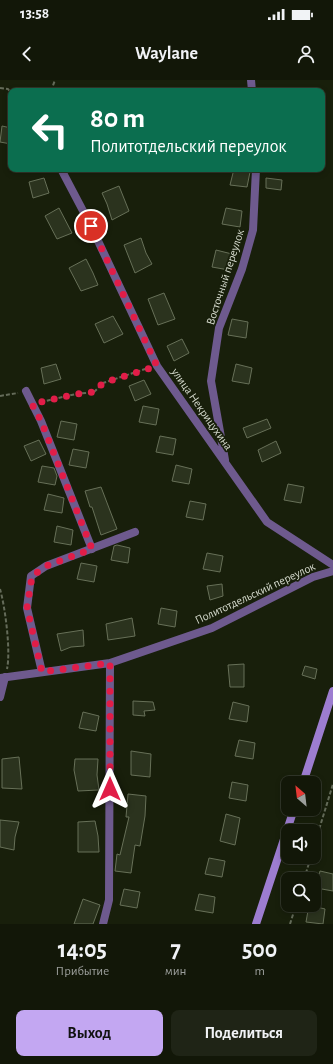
<!DOCTYPE html>
<html lang="ru">
<head>
<meta charset="utf-8">
<style>
	:root { --surface:#121708; --page:#1f2416; --text:#f1f3f6; --muted:#9c9f9c; --line:#313629; --accent:#c3a7f2 }
	body { margin:0; font-family:"Alegreya Sans",sans-serif; background:var(--page); color:var(--text); height:100vh; display:flex; flex-direction:column; font-size:15px; white-space:nowrap }
	* { box-sizing:border-box; margin:0 }
	p { font-size:13px; color:var(--muted) }
	.icon { flex:none; width:22px; height:22px; fill:none; stroke:currentColor; stroke-width:2; stroke-linecap:round; stroke-linejoin:round }
	.map { position:relative; height:844px; overflow:hidden }
	.panel { display:flex; flex-direction:column; background:var(--surface); flex:1 }
	.panel>* { flex:none }
	.hud { position:absolute; left:8px; top:8px; width:317px; height:84px; border-radius:8px; box-shadow:0 2px 6px #0003,0 0 0 1px var(--line); background:#0b6e4f; color:#fff; overflow:hidden }
	.needle { width:26px; rotate:332deg }
	.tools { position:absolute; left:281px; top:696px; display:grid; gap:8px }
	.tools a { display:grid; place-items:center; width:40px; height:40px; border-radius:8px; background:var(--surface); box-shadow:0 2px 6px #0003,0 0 0 1px var(--line); font-size:20px }
	.pin { position:absolute; display:grid; place-items:center; width:34px; height:34px; color:#fff; margin:-17px; border:2px solid #fff; border-radius:50%; box-shadow:0 1px 4px #0007 }
	.me { position:absolute; width:44px; margin:-22px; rotate:0deg; stroke-linejoin:round; filter:drop-shadow(0 0 3px #0008) }
	.turn { display:flex; align-items:center; gap:14px; height:84px; padding:0 16px; font-size:18px }
	.turn .icon { width:52px; height:52px; stroke-width:2.5 }
	.turn b { display:block; font-size:28px; line-height:34px }
	.eta { display:flex; justify-content:space-evenly; align-items:center; height:68px; text-align:center }
	.eta b { font-size:24px; font-weight:700; line-height:28px }
	.cta { display:flex; gap:8px; margin-top:auto; padding:8px 16px }
	.cta a { flex:1; height:46px; border-radius:8px; background:var(--accent); color:#111; font-size:16px; font-weight:700; line-height:46px; text-align:center }
	.cta a+a { background:var(--page); color:var(--text) }
	.status { display:flex; justify-content:space-between; align-items:center; height:28px; padding:0 20px; background:var(--surface); direction:ltr }
	.status svg { height:11px; fill:currentColor }
	header { display:flex; justify-content:space-between; align-items:center; height:52px; padding:0 16px; background:var(--surface); font-size:18px; font-weight:700 }
	.map>svg:first-child { display:block }
	.building { fill:#2b331e; stroke:#677058 }
	.lines { fill:none; stroke-linecap:round; stroke-linejoin:round }
	.path { stroke:#646b59; stroke-width:2; stroke-dasharray:4 2; stroke-linecap:butt }
	.street { stroke:#6e5a8e; stroke-width:8 }
	.secondary { stroke:#9d7dd0; stroke-width:8 }
	.route { stroke:#e11d48; stroke-width:7; stroke-dasharray:0 12.6 }
	.labels { text-anchor:middle; stroke-width:3.5; stroke-linejoin:round; paint-order:stroke }
	.street-label { font-size:12px; fill:#d6dbce; stroke:#181f0b }
</style>
</head>
<body>
<div class="status"><b>13:58</b><svg viewBox="0 0 49 12"><path d="M0 12V9h3v3zM5 12V6h3v6zM10 12V3h3v9zM15 12V0h3v12zM26 1h20v11H26zM47 4h2v5h-2z"/></svg></div>
<header><svg class="icon" aria-label="back" viewBox="0 0 24 24"><path d="M15 5l-7 7 7 7"/></svg>Waylane<svg class="icon" aria-label="person" viewBox="0 0 24 24"><circle cx="12" cy="8" r="4"/><path d="M4 21q1-7 8-7t8 7"/></svg></header>
<div class="map">
<svg width="333" height="844" viewBox="0 0 333 844">
	<rect width="100%" height="100%" fill="#181f0b"/>
	<path class="building" d="M 2,46 L 11,48 L 11,64 L 0,62 Z
		M 234,89 L 250,92 L 247,107 L 230,105 Z
		M 44,98 L 49,113 L 33,118 L 29,102 Z
		M 266,98 L 282,100 L 281,110 L 266,108 Z
		M 119,106 L 129,131 L 112,140 L 107,124 L 102,113 Z
		M 59,128 L 72,153 L 57,159 L 45,136 Z
		M 226,128 L 242,131 L 240,147 L 222,144 Z
		M 141,158 L 146,173 L 152,184 L 135,193 L 124,165 Z
		M 216,170 L 232,174 L 229,190 L 212,187 Z
		M 86,179 L 93,193 L 98,205 L 81,211 L 69,188 Z
		M 164,213 L 175,239 L 158,245 L 148,219 Z
		M 113,236 L 123,254 L 104,263 L 95,244 Z
		M 232,239 L 248,242 L 246,258 L 228,255 Z
		M 182,259 L 189,273 L 174,281 L 167,266 Z
		M 56,284 L 61,299 L 44,304 L 41,288 Z
		M 236,284 L 252,288 L 249,304 L 232,301 Z
		M 144,300 L 151,314 L 135,321 L 129,306 Z
		M 143,326 L 159,329 L 156,345 L 139,342 Z
		M 267,339 L 271,348 L 247,358 L 243,348 Z
		M 61,341 L 77,344 L 74,360 L 57,357 Z
		M 160,356 L 176,359 L 173,375 L 156,372 Z
		M 39,360 L 46,374 L 31,381 L 24,366 Z
		M 276,361 L 281,373 L 262,382 L 258,370 Z
		M 73,369 L 89,372 L 86,388 L 69,385 Z
		M 176,385 L 192,389 L 189,404 L 172,401 Z
		M 42,386 L 54,388 L 57,396 L 55,405 L 38,402 Z
		M 288,404 L 304,407 L 301,423 L 284,420 Z
		M 101,407 L 117,449 L 101,455 L 92,427 L 90,427 L 85,411 Z
		M 48,414 L 64,418 L 62,433 L 44,430 Z
		M 190,421 L 206,424 L 203,440 L 186,437 Z
		M 57,446 L 73,450 L 71,465 L 54,462 Z
		M 117,465 L 130,468 L 128,483 L 111,480 L 114,466 Z
		M 207,473 L 223,476 L 220,492 L 203,489 Z
		M 81,483 L 97,486 L 94,502 L 77,499 Z
		M 222,504 L 223,516 L 210,520 L 207,506 Z
		M 161,528 L 177,531 L 175,547 L 158,544 Z
		M 132,538 L 135,556 L 108,560 L 106,544 Z
		M 83,550 L 84,566 L 71,567 L 61,571 L 57,554 Z
		M 244,584 L 244,607 L 230,607 L 228,585 Z
		M 305,586 L 317,589 L 315,599 L 302,595 Z
		M 133,621 L 153,622 L 155,630 L 144,631 L 145,636 L 133,635 Z
		M 233,622 L 249,626 L 247,642 L 229,639 Z
		M 83,632 L 99,636 L 96,651 L 79,648 Z
		M 239,660 L 255,663 L 253,679 L 235,676 Z
		M 131,671 L 151,674 L 150,697 L 131,695 Z
		M 19,677 L 22,709 L 2,708 L 2,679 Z
		M 75,679 L 98,679 L 97,695 L 99,710 L 78,711 L 74,690 Z
		M 232,702 L 248,705 L 246,721 L 229,718 Z
		M 128,714 L 146,716 L 145,736 L 140,766 L 135,765 L 131,793 L 115,791 L 117,774 L 120,775 L 129,737 L 126,737 Z
		M 226,734 L 240,738 L 235,765 L 220,761 Z
		M 0,740 L 19,742 L 15,757 L 14,770 L 0,767 Z
		M 95,741 L 98,756 L 99,772 L 78,772 L 78,742 Z
		M 209,778 L 225,781 L 222,797 L 205,794 Z
		M 320,791 L 333,794 L 333,811 L 316,808 Z
		M 124,809 L 140,812 L 137,828 L 120,825 Z
		M 199,814 L 215,817 L 213,833 L 195,830 Z
		M 83,819 L 100,825 L 93,844 L 74,844 Z
		M 309,825 L 325,829 L 323,844 L 306,842 Z"/>
	<g class="lines">
		<path class="path" d="M 0,8 L 8,9 L 11,13
			M 51,11 L 55,0
			M 0,316 L 18,313
			M 41,322 L 76,314 L 94,312 L 103,303 L 148,288
			M 0,509 C 5,526 11,571 7,589
			M 314,766 L 333,704
			M 304,799 L 311,777
			M 290,844 L 296,825"/>
		<path class="street" d="M 251,0 L 252,11
			M 61,89 L 91,146 L 157,286 L 267,442 L 333,485
			M 26,311 L 41,341 L 92,469
			M 225,380 L 211,301 L 219,248 L 242,189 L 253,150 L 256,89
			M 42,592 L 27,528 L 31,496 L 46,486 L 135,452
			M 0,598 L 110,583 L 212,548 L 313,497 L 333,491
			M 0,617 L 5,597
			M 103,844 L 109,820 L 110,583"/>
		<path class="secondary" d="M 303,703 L 333,611
			M 256,844 L 294,729"/>
	</g>
	<g class="lines">
		<path class="route" d="M 91,146 L 157,286 L 103,303 L 94,312 L 76,314 L 32,324 L 41,341 L 92,469 L 46,486 L 32,496 L 27,528 L 42,592 L 110,583 L 110,709"/>
	</g>
	<g class="labels">
		<g class="street-label">
			<text transform="translate(225 197) rotate(-72)" y="4">Восточный переулок</text>
			<text transform="translate(202 329) rotate(55)" y="4">улица Некрицухина</text>
			<text transform="translate(255 513) rotate(-25)" y="4">Политотдельский переулок</text>
		</g>
	</g>
</svg>
<div class="tools">
<a><svg class="needle" viewBox="-14 -14 28 28"><path d="M0-13l5 13h-10z" fill="#e53935"/><path d="M0 13l5-13h-10z" fill="#9c9f9c"/></svg></a>
<a><svg class="icon" aria-label="sound" viewBox="0 0 24 24"><path d="M4 9h4l5-4v14l-5-4H4zM17 9q2 3 0 6"/></svg></a>
<a><svg class="icon" aria-label="search" viewBox="0 0 24 24"><circle cx="10" cy="10" r="6"/><path d="M15 15l6 6"/></svg></a>
</div>
<div class="pin" style="left:91px;top:146px;background:#d93025"><svg class="icon" aria-label="arrive" viewBox="0 0 24 24"><path d="M6 21V4h12l-3 4 3 4H6"/></svg></div>
<svg class="me" style="left:110px;top:709px" viewBox="-20 -20 40 40"><path d="M0-17L14 15 0 8-14 15z" fill="#e11d48" stroke="#fff" stroke-width="4"/></svg>
<div class="hud">
<div class="turn"><svg class="icon" aria-label="left" viewBox="0 0 24 24"><path d="M17 20v-9H6M10 6l-5 5 5 5"/></svg><div><b>80 m</b>Политотдельский переулок</div></div>
</div>
</div>
<section class="panel">
<div class="eta">
<div><b>14:05</b><p>Прибытие</p></div>
<div><b>7</b><p>мин</p></div>
<div><b>500</b><p>m</p></div>
</div>
<div class="cta"><a>Выход</a><a>Поделиться</a></div>
</section>
</body>
</html>
